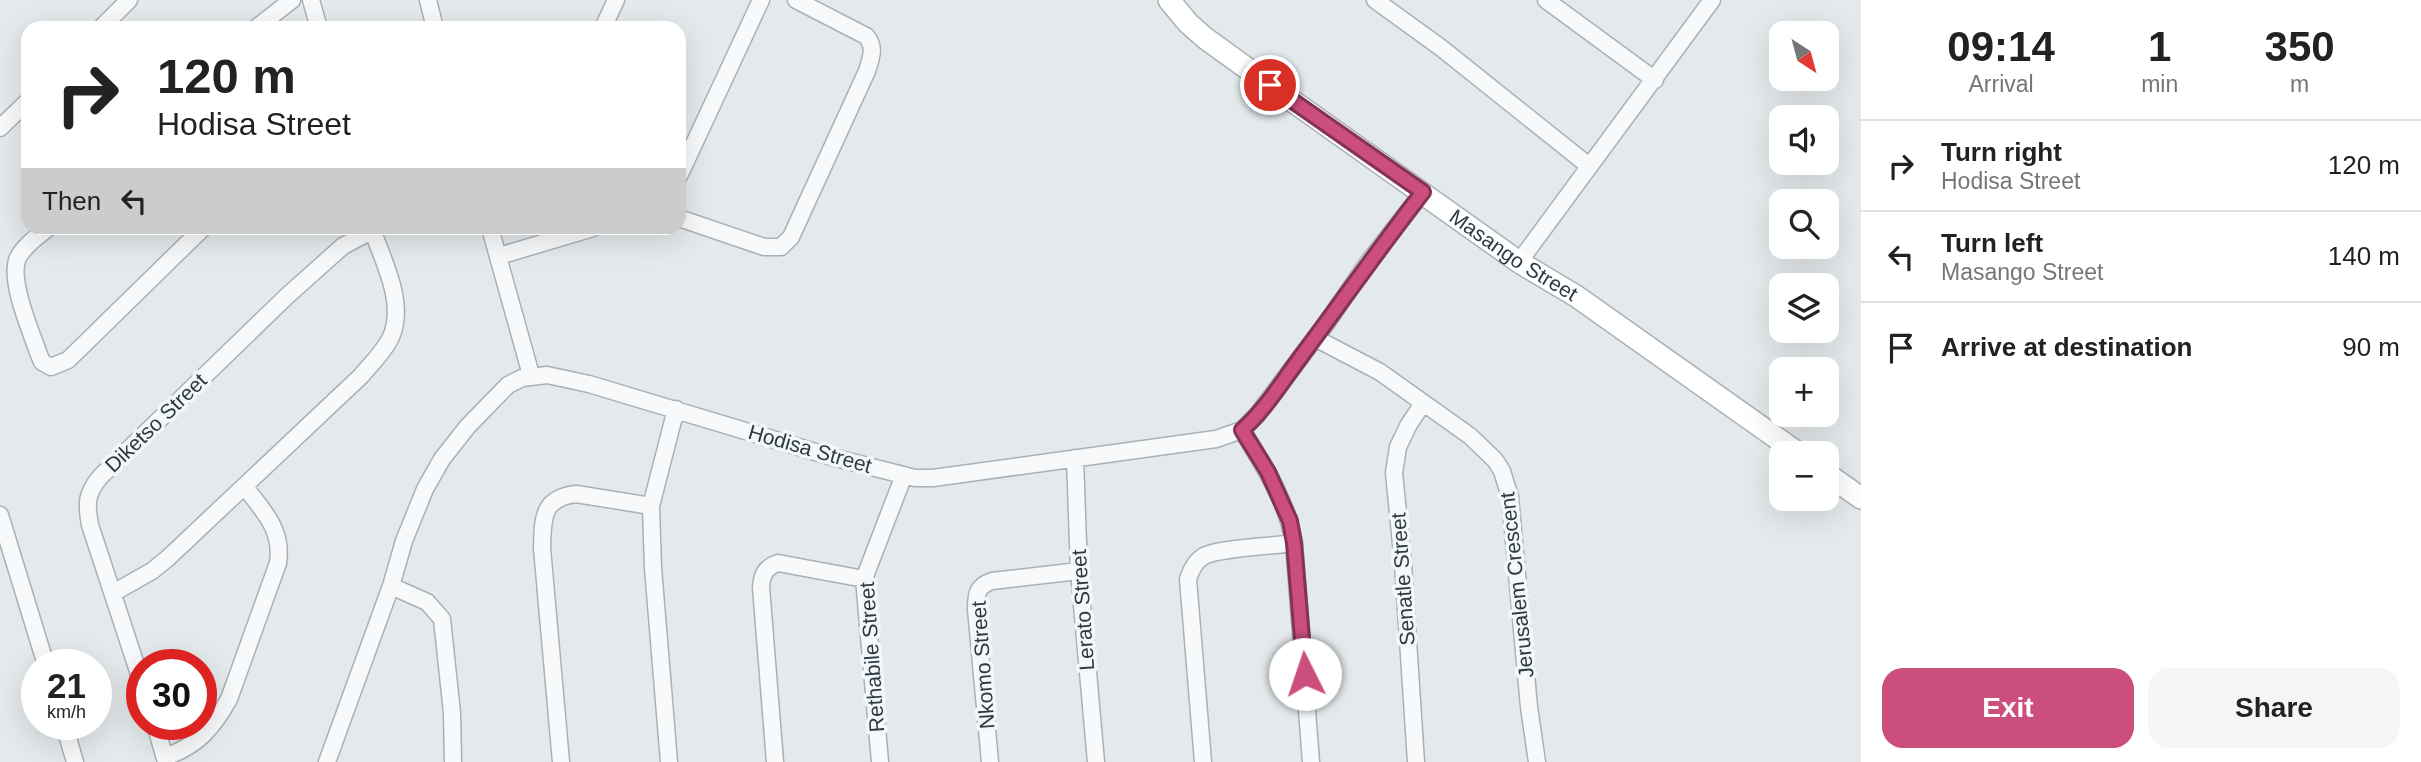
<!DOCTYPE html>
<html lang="en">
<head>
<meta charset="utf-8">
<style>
	:root { --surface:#fff; --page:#f6f6f6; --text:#222; --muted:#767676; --line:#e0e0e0; --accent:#cb4e7c }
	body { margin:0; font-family:Helvetica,sans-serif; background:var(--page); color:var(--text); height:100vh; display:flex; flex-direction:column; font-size:26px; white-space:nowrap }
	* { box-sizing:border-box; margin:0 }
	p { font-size:23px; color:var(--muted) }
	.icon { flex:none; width:38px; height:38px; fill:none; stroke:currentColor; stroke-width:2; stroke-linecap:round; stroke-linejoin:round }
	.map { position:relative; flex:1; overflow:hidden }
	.panel { display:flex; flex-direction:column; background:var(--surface); width:560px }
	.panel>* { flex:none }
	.top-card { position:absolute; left:21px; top:21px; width:665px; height:214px; border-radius:21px; box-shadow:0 7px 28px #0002; background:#fff; color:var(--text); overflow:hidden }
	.needle { width:46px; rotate:144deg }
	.tools { position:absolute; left:1769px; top:21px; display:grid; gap:14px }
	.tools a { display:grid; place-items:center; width:70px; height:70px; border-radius:14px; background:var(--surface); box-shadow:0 7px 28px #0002; font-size:35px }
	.speed { position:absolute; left:21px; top:649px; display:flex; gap:14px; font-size:35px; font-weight:700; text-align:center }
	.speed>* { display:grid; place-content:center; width:91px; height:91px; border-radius:50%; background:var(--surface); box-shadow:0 7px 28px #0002; line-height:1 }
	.speed small { font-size:18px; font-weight:400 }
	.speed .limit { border:10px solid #d22; background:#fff; color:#111 }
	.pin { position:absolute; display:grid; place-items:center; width:60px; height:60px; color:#fff; margin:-30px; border:4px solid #fff; border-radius:50%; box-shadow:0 2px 7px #0007 }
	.me { position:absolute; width:77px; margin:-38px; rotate:356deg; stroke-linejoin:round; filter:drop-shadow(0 0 5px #0008) }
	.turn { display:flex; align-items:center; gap:24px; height:147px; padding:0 21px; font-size:32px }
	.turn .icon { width:91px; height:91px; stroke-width:2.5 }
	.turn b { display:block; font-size:49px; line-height:60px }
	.then { display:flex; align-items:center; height:66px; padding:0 21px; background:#0003; gap:14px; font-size:26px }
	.eta { display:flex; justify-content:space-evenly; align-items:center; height:119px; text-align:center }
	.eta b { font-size:42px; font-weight:700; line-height:49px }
	.action { display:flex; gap:14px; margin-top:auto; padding:14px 21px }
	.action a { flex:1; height:80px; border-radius:21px; background:var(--accent); color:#fff; font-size:28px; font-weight:700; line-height:80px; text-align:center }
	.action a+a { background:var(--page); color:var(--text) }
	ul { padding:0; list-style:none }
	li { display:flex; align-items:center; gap:21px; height:91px; padding:0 21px; border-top:2px solid var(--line) }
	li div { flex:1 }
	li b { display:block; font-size:26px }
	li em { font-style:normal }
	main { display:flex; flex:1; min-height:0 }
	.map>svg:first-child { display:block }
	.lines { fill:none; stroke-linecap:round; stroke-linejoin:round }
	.street-casing { stroke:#a9b1b6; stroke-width:19 }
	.secondary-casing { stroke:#a9b1b6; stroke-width:24 }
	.street { stroke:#f7f9fa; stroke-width:16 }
	.secondary { stroke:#fff; stroke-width:21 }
	.route-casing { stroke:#843351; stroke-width:18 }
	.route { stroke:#cb4e7c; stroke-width:12 }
	.labels { text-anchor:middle; stroke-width:7; stroke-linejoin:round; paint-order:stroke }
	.street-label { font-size:21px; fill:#2c3a44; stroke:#f4f7f9 }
</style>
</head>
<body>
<main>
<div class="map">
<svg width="1861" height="762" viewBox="0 0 1861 762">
	<rect width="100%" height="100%" fill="#e4e9ec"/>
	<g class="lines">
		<defs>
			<path id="street" d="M 311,0 L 319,28
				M 428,0 L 435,28
				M 1375,0 L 1440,47 L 1589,166
				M 1546,0 L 1655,80
				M 101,28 L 129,0
				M 256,28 L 292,0
				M 603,28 L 616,0
				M 0,128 L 28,101
				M 679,176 L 761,0
				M 679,218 L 764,247 L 781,247 L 791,237 L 867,71 C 871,58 876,47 866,36 L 796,0
				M 48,228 C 38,236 22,247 17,260 C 10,283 30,329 38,352 L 42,362 L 51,367 L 68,360 L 203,228
				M 490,228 L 531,375
				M 499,256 L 593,228
				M 1519,262 L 1712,0
				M 1315,338 L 1380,372 L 1470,436 L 1495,460 L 1502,471 L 1510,497 L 1529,707 L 1537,762
				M 1242,430 C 1264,466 1287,501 1294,543 L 1311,762
				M 1075,458 L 1079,571 L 1096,762
				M 0,515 L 46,665
				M 391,586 L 427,602 L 442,619 L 452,713 L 453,762
				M 113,593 L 152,571 L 168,558 L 361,376 C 371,364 384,352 391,337 C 406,303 383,261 372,229
				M 142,683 L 90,525 C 86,504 86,493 101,476 L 287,296 L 343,246 L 377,228
				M 64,724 L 75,762
				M 155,724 L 166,762
				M 165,757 C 197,746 213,728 229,699 L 278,563 C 283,530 264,512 245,487
				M 327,762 L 391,586 L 404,541 L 425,489 L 442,459 L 468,426 L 508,385 L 522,378 L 547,375 L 589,384 L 832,457 L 915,478 L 933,478 L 1216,439 L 1242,430 L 1257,415 L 1328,321 L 1367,264 L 1423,192
				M 561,762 L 542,548 C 543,520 541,498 576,494 L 651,506
				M 669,762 L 653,568 L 651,506 L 676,409
				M 775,762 L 761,587 C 762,574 766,567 778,563 L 864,579
				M 880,762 L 864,579 L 904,475
				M 990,762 L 976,609 C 976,594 977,586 992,581 L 1079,571
				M 1203,762 L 1188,579 C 1191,570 1195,561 1204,556 C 1220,548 1274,546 1294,543
				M 1416,762 L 1403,564 L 1394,473 L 1398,447 L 1408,426 L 1423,403"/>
			<g id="secondary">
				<path id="s1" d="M 1169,0 L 1188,23 L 1205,38 L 1270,85 L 1519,262 L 1576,296 L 1798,453"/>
				<path d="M 1827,474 L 1861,498"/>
			</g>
		</defs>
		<use href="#street" class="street-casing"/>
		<use href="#secondary" class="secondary-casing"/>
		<use href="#street" class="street"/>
		<use href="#secondary" class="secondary"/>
	</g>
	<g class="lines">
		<defs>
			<path id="route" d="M 1270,85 L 1423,192 C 1380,247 1341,303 1300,358 C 1282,382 1265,410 1242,430 L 1268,472 L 1290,521 L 1294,543 L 1305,674"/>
		</defs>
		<use href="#route" class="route-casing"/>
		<use href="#route" class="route"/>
	</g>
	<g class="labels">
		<g class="street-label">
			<text dy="7" stroke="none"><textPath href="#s1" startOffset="430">Masango Street</textPath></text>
			<text transform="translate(156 423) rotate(-44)" y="7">Diketso Street</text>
			<text transform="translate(810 449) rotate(16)" y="7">Hodisa Street</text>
			<text transform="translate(1403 579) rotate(-94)" y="7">Senatle Street</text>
			<text transform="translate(1517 585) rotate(-96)" y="7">Jerusalem Crescent</text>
			<text transform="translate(1083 610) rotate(-94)" y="7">Lerato Street</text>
			<text transform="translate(872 657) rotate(-94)" y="7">Rethabile Street</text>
			<text transform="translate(983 665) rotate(-94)" y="7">Nkomo Street</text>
		</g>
	</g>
</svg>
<div class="tools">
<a><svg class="needle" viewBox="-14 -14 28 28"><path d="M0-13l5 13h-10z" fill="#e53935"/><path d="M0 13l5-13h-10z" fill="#767676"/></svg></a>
<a><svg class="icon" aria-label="sound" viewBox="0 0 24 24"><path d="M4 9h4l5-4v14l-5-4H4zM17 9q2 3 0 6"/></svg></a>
<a><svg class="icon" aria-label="search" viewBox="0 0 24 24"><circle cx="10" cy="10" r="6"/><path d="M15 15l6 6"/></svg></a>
<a><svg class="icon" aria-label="layers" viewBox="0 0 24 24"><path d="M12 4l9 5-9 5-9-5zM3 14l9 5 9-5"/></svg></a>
<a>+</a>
<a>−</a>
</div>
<div class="speed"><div>21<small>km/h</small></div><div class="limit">30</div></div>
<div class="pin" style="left:1270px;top:85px;background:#d93025"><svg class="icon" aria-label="arrive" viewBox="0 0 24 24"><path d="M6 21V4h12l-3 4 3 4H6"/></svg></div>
<svg class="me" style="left:1305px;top:674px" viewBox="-20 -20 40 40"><circle r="19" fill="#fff"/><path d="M0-13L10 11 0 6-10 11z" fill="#cb4e7c"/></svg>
<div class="top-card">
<div class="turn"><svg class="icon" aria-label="right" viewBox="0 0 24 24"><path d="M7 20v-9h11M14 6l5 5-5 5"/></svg><div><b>120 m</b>Hodisa Street</div></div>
<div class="then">Then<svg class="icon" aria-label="left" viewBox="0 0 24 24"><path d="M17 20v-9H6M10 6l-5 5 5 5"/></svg></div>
</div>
</div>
<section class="panel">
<div class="eta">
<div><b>09:14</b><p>Arrival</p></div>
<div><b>1</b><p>min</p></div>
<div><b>350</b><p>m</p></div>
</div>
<ul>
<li><svg class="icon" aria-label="right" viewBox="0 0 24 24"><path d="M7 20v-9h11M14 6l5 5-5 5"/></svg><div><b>Turn right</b><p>Hodisa Street</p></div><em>120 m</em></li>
<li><svg class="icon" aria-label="left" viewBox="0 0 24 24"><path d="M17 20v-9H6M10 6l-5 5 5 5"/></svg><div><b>Turn left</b><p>Masango Street</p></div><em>140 m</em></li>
<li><svg class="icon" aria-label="arrive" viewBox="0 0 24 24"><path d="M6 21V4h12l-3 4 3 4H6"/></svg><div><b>Arrive at destination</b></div><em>90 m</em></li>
</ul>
<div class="action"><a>Exit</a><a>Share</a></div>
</section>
</main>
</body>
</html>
